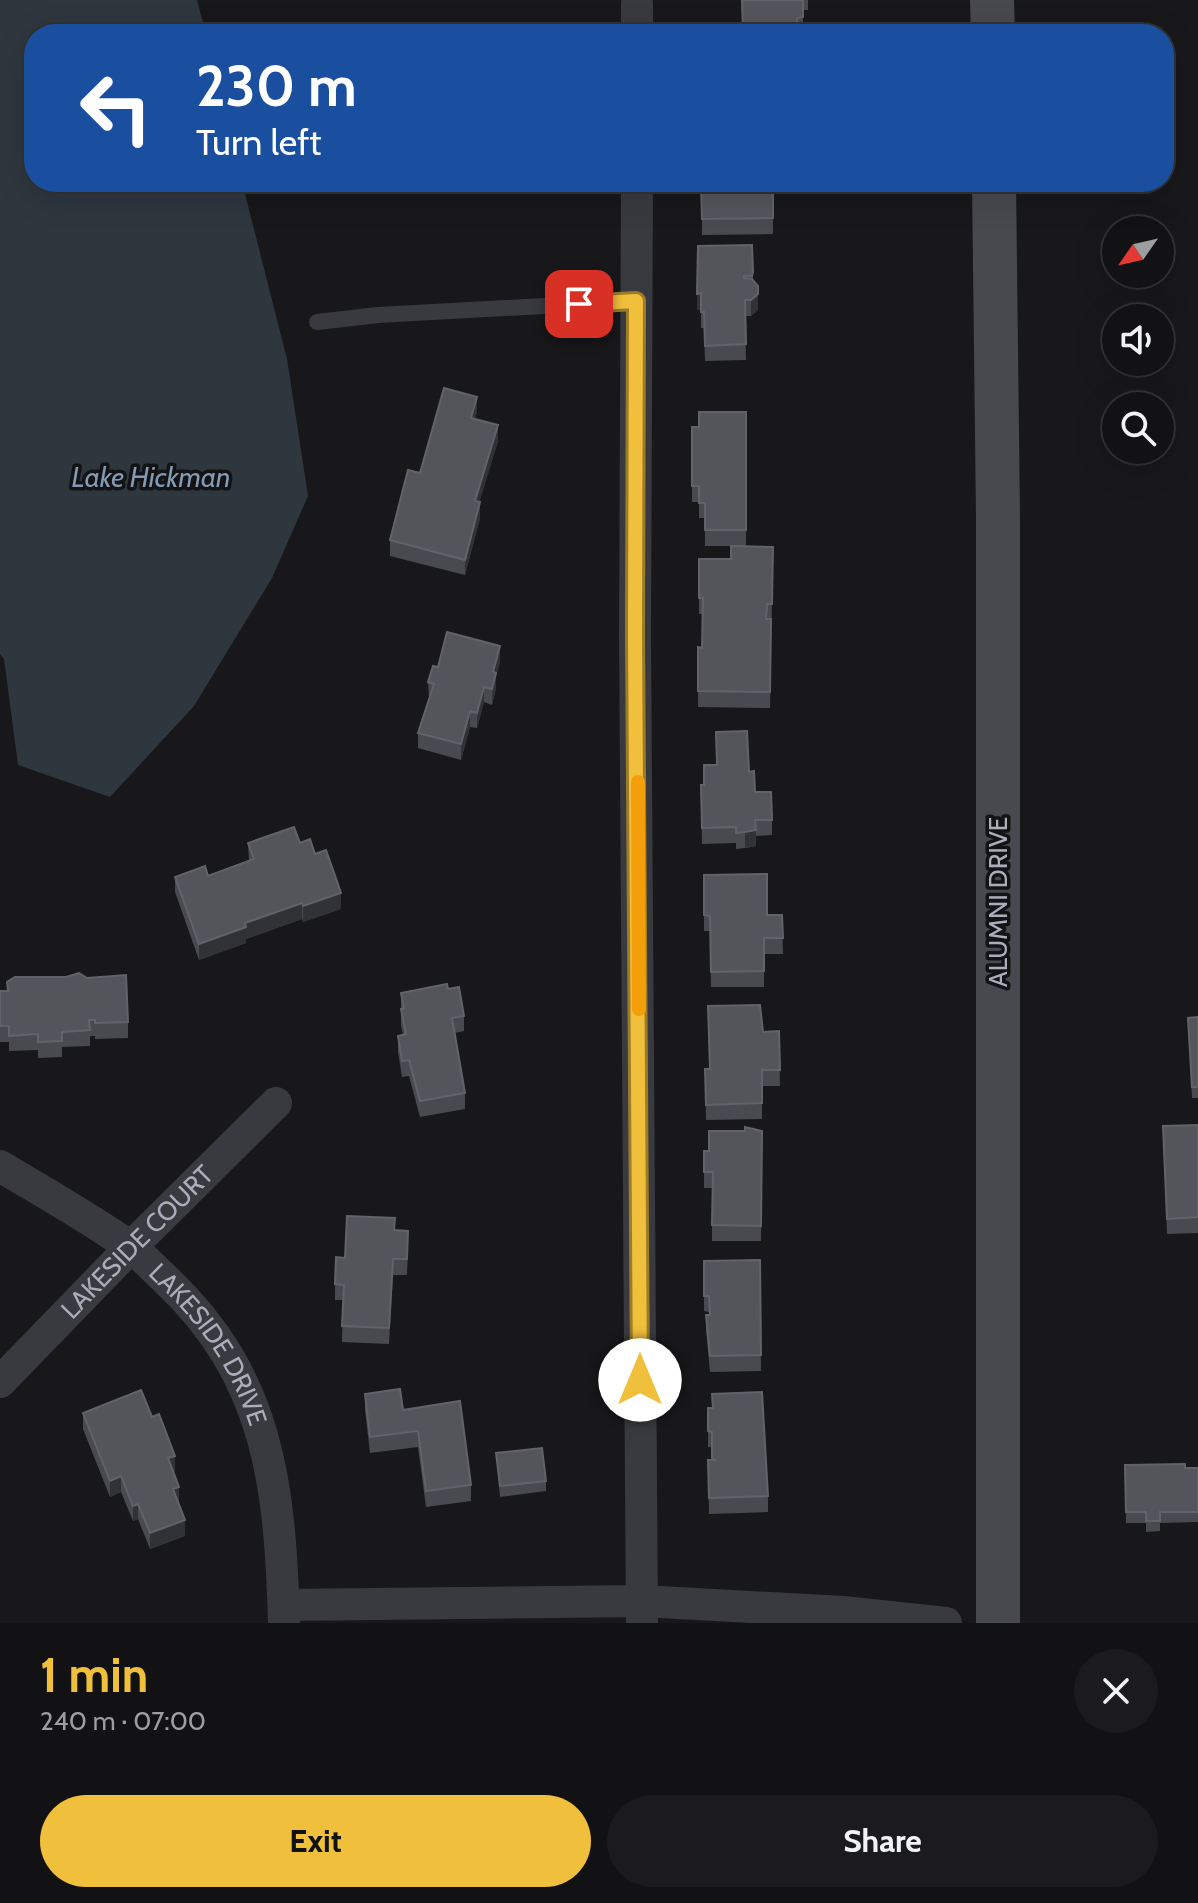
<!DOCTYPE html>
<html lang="en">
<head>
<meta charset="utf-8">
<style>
	:root { --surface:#121214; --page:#1b1b1d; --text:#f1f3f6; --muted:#9c9ea0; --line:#313234; --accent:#f0bf3b }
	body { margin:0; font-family:Cabin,sans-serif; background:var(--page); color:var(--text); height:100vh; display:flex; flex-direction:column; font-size:30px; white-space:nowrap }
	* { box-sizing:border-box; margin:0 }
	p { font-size:26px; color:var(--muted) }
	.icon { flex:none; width:44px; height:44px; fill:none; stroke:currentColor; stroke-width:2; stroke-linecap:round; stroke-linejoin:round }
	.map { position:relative; height:1623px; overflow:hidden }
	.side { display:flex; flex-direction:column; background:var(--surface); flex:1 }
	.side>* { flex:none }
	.banner { position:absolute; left:24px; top:24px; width:1150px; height:168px; border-radius:32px; box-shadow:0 8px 32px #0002,0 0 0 2px var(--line); background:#1a4fa0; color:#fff; overflow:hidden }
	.needle { width:52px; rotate:236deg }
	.tools { position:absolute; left:1102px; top:216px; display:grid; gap:16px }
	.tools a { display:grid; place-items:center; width:72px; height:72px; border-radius:50%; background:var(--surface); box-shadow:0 8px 32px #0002,0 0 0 2px var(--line); font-size:40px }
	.pin { position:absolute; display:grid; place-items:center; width:68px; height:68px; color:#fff; margin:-34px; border-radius:16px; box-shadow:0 4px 12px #0006 }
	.me { position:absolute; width:88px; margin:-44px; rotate:0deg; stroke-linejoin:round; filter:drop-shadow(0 0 6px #0008) }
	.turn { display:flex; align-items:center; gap:28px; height:168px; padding:0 40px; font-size:36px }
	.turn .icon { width:104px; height:104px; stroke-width:2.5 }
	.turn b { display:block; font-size:56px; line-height:68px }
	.round { display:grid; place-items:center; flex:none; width:84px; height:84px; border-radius:42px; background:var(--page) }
	.overview { display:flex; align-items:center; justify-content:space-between; height:136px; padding:0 40px }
	h1 { font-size:48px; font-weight:700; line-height:60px; color:var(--accent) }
	.primary-button { display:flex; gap:16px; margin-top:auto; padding:16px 40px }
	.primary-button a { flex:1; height:92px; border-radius:48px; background:var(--accent); color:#111; font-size:32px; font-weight:700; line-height:92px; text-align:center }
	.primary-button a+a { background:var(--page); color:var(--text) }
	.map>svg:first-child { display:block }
	.water { fill:#2e363e }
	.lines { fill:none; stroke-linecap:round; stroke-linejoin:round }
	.service { stroke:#393a3f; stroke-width:16 }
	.minor { stroke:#393a3f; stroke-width:32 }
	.secondary { stroke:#47494f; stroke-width:44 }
	.wall { fill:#494a4f }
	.shaded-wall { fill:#313235 }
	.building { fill:#54555b; stroke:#62636a; stroke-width:2 }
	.route-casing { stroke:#9c7c26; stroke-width:20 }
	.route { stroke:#f0bf3b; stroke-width:14 }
	.slow { stroke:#f59e0b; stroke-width:14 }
	.labels { text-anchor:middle; stroke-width:7; stroke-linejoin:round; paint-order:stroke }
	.street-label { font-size:26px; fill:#abaeba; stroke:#131315 }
	.water-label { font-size:28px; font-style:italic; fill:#829ab4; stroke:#131315 }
</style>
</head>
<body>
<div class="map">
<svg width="1198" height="1623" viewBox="0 0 1198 1623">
	<rect width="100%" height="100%" fill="#18181a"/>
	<path class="water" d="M 0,0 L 197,0 L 206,34 L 34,34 L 34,182 L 242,182 L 287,359 L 308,496 L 272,578 L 194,706 L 110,797 L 18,765 L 4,659 L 0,654 Z"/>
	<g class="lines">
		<path class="service" d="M 317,322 L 378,315 L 636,301"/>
		<g class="minor">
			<path d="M 637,34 L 637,4"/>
			<path d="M 637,182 L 635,635 L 642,1623"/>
			<path id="s1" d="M 0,1166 C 43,1192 88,1217 129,1246 C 142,1255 153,1268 165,1279 C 270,1377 280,1487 284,1623"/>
			<path id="s2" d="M 0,1382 L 131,1247 L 276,1103"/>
			<path d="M 284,1605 L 642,1601 L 843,1612 L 946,1623"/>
		</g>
		<path class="secondary" d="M 992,0 L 993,34
			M 994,182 L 998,518 L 998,1623"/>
	</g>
	<path class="wall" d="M 742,0 L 808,0 L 808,10 L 803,10 L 803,28 L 798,28 Z
		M 702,182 L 756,182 L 756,189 L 773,188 L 773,234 L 702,235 Z
		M 752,245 L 753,280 L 758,310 L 751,316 L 745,316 L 746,360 L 705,361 L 704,328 L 701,328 L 701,309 L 697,310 Z
		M 477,412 L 475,419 L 498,441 L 479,502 L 480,518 L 465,575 L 390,556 L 390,540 L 420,473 Z
		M 746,412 L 746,546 L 705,546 L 705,518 L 699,518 L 699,502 L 692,502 L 692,443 L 699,427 Z
		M 773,547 L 770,708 L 698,707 L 698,647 L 702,648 L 703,614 L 699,614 L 699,559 L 731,559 Z
		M 500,662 L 496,676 L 496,688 L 492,705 L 484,702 L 477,728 L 470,727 L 461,760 L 418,748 L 418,733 L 429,698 L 428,682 L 438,667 Z
		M 749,772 L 755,792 L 772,820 L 772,835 L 756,836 L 756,846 L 745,848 L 736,849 L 736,843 L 702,844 L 701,800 Z
		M 248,843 L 300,843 L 315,854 L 341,909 L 303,922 L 302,919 L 246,939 L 246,943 L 199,960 L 175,892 L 175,877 L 208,876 L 249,861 Z
		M 704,875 L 767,915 L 782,915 L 783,954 L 764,954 L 764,987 L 711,987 L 710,931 L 704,931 Z
		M 448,989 L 464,1016 L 464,1031 L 455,1033 L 465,1093 L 465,1109 L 420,1117 L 409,1076 L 402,1077 L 398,1052 L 398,1036 L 403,1035 L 401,1025 L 401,993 Z
		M 0,991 L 128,1022 L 128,1038 L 95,1039 L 95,1036 L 90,1036 L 90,1046 L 62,1047 L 62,1057 L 38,1058 L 38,1050 L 9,1051 L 9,1042 L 0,1042 Z
		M 1198,1017 L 1198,1098 L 1192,1098 L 1188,1018 Z
		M 779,1031 L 780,1086 L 762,1086 L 762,1119 L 706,1120 L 705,1069 L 710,1069 L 763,1032 Z
		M 1198,1125 L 1198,1233 L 1167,1234 L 1163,1126 Z
		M 762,1131 L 761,1241 L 712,1241 L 712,1188 L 704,1188 L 704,1151 L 709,1151 Z
		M 395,1230 L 408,1247 L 407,1275 L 393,1275 L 389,1344 L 342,1342 L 343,1300 L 335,1300 L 335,1284 L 345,1258 Z
		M 760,1260 L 761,1371 L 710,1372 L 706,1330 L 706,1315 L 709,1315 L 709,1312 L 704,1311 L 704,1261 Z
		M 365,1394 L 403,1410 L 471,1485 L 471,1501 L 426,1507 L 418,1447 L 370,1453 L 365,1410 Z
		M 708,1408 L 768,1496 L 768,1512 L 709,1514 L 708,1460 L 712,1460 L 712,1447 L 708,1447 Z
		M 83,1413 L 175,1471 L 173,1472 L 185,1536 L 150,1549 L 138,1519 L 133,1521 L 121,1492 L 110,1497 L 83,1429 Z
		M 496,1453 L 546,1481 L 546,1491 L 500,1497 Z
		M 1125,1465 L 1198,1468 L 1198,1522 L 1160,1523 L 1160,1531 L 1146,1532 L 1146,1523 L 1126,1523 Z"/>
	<path class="shaded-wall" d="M 758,286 L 758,310 L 751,316 L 751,300 Z
		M 701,293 L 701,309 L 697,310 L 697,294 Z
		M 477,397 L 477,412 L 471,434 L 471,418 Z
		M 498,425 L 498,441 L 475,517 L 475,501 Z
		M 480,502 L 480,518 L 465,575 L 465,560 Z
		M 500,646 L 500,662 L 496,676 L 496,688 L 492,705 L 493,672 Z
		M 484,687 L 484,702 L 477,728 L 477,713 Z
		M 470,711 L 470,727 L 461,760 L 461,744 Z
		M 756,830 L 756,846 L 745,848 L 745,832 Z
		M 341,893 L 341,909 L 303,922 L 303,906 Z
		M 302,903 L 302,919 L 246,939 L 246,943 L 199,960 L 199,944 L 245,923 Z
		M 393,1259 L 393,1275 L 389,1344 L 389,1328 Z
		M 175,1456 L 175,1471 L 168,1474 L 168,1458 Z
		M 121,1476 L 121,1492 L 110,1497 L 110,1481 Z
		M 179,1487 L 179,1503 L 173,1505 L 173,1489 Z
		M 138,1504 L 138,1519 L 133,1521 L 133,1506 Z
		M 185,1520 L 185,1536 L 150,1549 L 150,1533 Z"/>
	<path class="building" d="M 742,0 L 803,0 L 803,17 L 797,18 L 798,34 L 743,34 Z
		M 705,182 L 756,182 L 756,184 L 752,184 L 752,189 L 773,188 L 773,218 L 702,219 L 701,186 L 705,186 Z
		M 752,245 L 753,272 L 752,276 L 744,276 L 744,278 L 752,279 L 758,286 L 758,294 L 751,300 L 745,300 L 746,344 L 705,346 L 704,312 L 701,312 L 701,293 L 697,294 L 698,246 Z
		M 444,388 L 477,397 L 471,418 L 498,425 L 475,501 L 480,502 L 465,560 L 390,540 L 408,470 L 420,473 Z
		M 699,412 L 746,412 L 746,530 L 705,530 L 705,503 L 699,503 L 699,486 L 692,486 L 692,427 L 699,427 Z
		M 731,546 L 773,547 L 772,604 L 767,604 L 766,619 L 771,619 L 770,692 L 698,691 L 698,647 L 702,648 L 703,598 L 699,598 L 699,559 L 731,559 Z
		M 447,632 L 500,646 L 493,672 L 496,673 L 492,689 L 484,687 L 477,713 L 470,711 L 461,744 L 418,733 L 434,684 L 428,682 L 433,666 L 438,667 Z
		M 747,731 L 749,772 L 754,771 L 755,792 L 771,792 L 772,820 L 755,820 L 756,830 L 745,832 L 736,833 L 736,827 L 702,828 L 701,785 L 704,785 L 704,765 L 717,765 L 716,732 Z
		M 294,827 L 300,843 L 310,839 L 315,854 L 326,850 L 341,893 L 303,906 L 302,903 L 245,923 L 246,927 L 199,944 L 175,877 L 205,866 L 208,876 L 254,859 L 248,843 Z
		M 767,874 L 767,915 L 782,915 L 783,938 L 764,938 L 764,971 L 711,972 L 710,916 L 704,915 L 704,875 Z
		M 79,973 L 87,978 L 126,975 L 128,1022 L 95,1023 L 95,1020 L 89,1020 L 90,1030 L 62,1032 L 62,1041 L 38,1042 L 38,1034 L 9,1036 L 9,1026 L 0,1026 L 0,991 L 8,991 L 7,982 L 15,977 L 66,977 Z
		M 447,984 L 448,989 L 459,987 L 464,1016 L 452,1018 L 465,1093 L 420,1101 L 409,1060 L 402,1061 L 398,1036 L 406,1034 L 401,1009 L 404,1008 L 401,993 Z
		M 760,1005 L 763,1032 L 779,1031 L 780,1070 L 762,1070 L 762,1103 L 706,1105 L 705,1069 L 710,1069 L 708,1006 Z
		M 1198,1017 L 1198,1087 L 1192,1087 L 1188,1018 Z
		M 1198,1125 L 1198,1217 L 1167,1219 L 1163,1126 Z
		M 745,1127 L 762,1131 L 761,1226 L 712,1225 L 713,1172 L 704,1172 L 704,1151 L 709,1151 L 709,1131 L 745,1131 Z
		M 347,1216 L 395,1218 L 394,1230 L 408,1231 L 407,1259 L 393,1259 L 389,1328 L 342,1326 L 344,1285 L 335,1284 L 336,1257 L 345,1258 Z
		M 760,1260 L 761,1355 L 710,1356 L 706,1315 L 710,1315 L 709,1296 L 704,1296 L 704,1261 Z
		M 400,1389 L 403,1410 L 460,1401 L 471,1485 L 426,1491 L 418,1431 L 370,1437 L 365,1394 Z
		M 141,1390 L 152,1417 L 159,1414 L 175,1456 L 168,1458 L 179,1487 L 173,1489 L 185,1520 L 150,1533 L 138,1504 L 133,1506 L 121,1476 L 110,1481 L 83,1413 Z
		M 762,1392 L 768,1496 L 709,1498 L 708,1460 L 715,1460 L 712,1458 L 712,1432 L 708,1431 L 708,1408 L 713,1408 L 712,1394 Z
		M 542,1448 L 546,1481 L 500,1486 L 496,1453 Z
		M 1185,1464 L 1185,1468 L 1198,1468 L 1198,1512 L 1160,1512 L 1160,1521 L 1146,1521 L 1146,1512 L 1126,1512 L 1125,1465 Z"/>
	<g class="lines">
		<defs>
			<path id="route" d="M 579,304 L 636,301 L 635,635 L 640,1380"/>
		</defs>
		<use href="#route" class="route-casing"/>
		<use href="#route" class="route"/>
		<path class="slow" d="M 638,782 L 639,1009"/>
	</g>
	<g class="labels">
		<g class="street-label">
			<text transform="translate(998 902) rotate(-90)" y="9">ALUMNI DRIVE</text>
			<text dy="9" stroke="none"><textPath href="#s2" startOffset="196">LAKESIDE COURT</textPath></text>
			<text dy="9" stroke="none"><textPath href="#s1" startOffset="280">LAKESIDE DRIVE</textPath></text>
		</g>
		<g class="water-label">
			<text x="151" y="487">Lake Hickman</text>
		</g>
	</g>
</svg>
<div class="tools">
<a><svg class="needle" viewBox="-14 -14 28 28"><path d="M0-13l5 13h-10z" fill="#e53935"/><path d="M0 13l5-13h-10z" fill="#9c9ea0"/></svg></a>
<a><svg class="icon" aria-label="sound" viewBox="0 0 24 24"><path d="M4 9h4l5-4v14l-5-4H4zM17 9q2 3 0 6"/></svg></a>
<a><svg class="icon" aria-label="search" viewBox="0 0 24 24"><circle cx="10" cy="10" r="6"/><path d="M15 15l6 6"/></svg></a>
</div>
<div class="pin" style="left:579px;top:304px;background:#d93025"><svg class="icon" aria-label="arrive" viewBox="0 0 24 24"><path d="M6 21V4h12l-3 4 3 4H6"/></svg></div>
<svg class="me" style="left:640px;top:1380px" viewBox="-20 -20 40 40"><circle r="19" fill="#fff"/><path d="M0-13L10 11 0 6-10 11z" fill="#f0bf3b"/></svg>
<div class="banner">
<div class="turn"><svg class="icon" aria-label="left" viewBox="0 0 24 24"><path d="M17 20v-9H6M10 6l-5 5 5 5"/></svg><div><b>230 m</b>Turn left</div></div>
</div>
</div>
<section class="side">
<div class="overview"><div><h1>1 min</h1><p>240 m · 07:00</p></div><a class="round"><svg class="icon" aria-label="close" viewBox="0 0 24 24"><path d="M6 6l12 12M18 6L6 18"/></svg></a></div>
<div class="primary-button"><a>Exit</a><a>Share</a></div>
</section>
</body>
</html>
